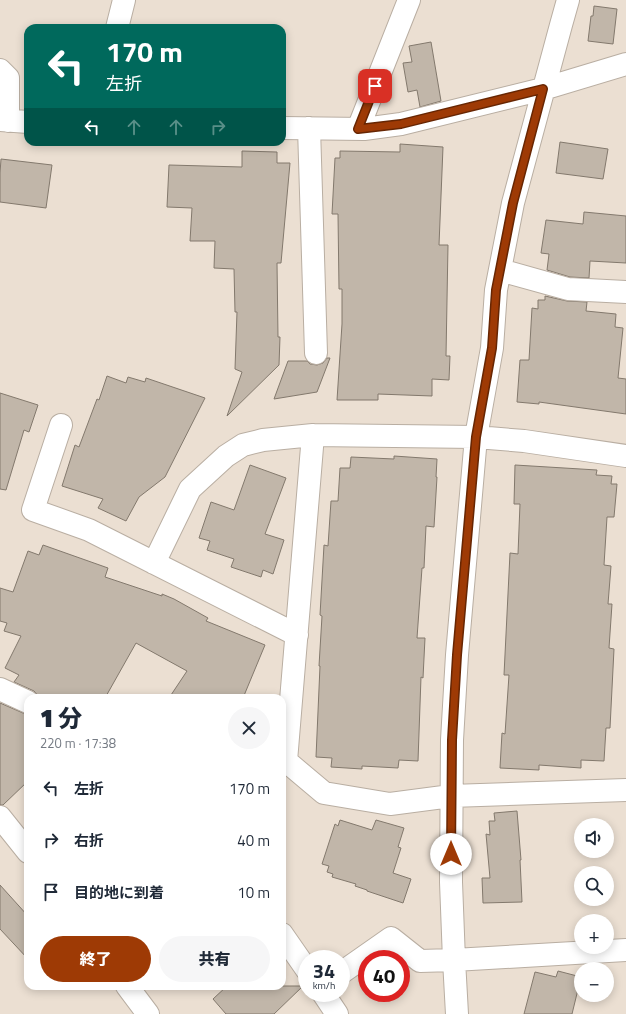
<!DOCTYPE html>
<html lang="ja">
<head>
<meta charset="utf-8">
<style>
	:root { --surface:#fff; --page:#f6f6f7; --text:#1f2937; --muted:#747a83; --accent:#9e3a05 }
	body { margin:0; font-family:"Titillium Web","Noto Sans JP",sans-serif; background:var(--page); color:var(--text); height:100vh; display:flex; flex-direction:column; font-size:15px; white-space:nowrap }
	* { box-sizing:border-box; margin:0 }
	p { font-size:13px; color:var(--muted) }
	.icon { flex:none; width:22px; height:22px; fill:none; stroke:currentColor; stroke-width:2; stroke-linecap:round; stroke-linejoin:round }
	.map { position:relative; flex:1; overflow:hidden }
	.details { position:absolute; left:24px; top:694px; width:262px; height:296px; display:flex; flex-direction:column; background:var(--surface); border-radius:12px; box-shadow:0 2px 10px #0003 }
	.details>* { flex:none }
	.guide { position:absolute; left:24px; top:24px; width:262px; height:122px; border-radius:12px; box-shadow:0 2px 10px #0003; background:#00695c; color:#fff; overflow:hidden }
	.tools { position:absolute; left:574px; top:818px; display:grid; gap:8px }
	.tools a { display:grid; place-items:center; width:40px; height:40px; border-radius:50%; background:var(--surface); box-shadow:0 2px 10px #0003; font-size:20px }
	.speed { position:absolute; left:298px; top:950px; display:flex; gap:8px; font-size:20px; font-weight:700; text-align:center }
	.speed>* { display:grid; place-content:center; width:52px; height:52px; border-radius:50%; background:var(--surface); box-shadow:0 2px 10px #0003; line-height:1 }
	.speed small { font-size:10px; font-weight:400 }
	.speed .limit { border:6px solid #d22; background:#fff; color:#111 }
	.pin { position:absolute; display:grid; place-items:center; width:34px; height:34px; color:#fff; margin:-17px; border-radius:8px; box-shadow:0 2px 6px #0006 }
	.me { position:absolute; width:44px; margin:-22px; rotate:0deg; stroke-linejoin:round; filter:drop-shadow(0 0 3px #0008) }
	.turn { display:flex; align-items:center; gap:14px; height:84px; padding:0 16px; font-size:18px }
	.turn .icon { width:52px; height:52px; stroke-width:2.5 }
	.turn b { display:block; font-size:28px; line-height:34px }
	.lanes { display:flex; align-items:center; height:38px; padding:0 16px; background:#0003; justify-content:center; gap:20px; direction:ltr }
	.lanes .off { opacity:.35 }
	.round { display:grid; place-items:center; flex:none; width:42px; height:42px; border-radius:21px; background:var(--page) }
	.headline { display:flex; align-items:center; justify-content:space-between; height:68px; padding:0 16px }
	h1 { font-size:24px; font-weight:800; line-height:30px }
	.cta { display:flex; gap:8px; margin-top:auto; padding:8px 16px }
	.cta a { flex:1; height:46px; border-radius:24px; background:var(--accent); color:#fff; font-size:16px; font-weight:800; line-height:46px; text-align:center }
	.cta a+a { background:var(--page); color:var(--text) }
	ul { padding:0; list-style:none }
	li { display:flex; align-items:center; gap:12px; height:52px; padding:0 16px }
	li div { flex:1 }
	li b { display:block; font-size:15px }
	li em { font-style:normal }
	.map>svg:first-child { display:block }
	.building { fill:#c1b6a9; stroke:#83796d }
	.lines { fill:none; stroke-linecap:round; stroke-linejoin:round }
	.minor-casing { stroke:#b9aea2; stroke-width:24 }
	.minor { stroke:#fff; stroke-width:22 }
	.route-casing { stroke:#672603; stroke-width:10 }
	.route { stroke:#9e3a05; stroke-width:7 }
</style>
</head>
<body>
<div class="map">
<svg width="626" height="1014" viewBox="0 0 626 1014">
	<rect width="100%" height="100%" fill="#ebdfd2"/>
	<path class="building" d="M 594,6 L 617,9 L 613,44 L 588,41 L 591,16 L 593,16 Z
		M 431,42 L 441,101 L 420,107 L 417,90 L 408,92 L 403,63 L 412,62 L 409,46 Z
		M 560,142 L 608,149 L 603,179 L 556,173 Z
		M 400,144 L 443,147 L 439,245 L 448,245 L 446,356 L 450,356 L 449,380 L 432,379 L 432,396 L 378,394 L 378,400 L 337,400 L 342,324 L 342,289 L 339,289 L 338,214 L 332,214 L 335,158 L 340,158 L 340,151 L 400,152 Z
		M 242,151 L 277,152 L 277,163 L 290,163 L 281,263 L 277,263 L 278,337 L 280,337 L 279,365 L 227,416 L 242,372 L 235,369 L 237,312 L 235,312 L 234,269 L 214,268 L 215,241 L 190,241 L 192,208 L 167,207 L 169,165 L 242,167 Z
		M 1,159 L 52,165 L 46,208 L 0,202 L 0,173 Z
		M 584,212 L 626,216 L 626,263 L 590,261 L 589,278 L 570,277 L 547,270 L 549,254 L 541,253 L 546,220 L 583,224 Z
		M 545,296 L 567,301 L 587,302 L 586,311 L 616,314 L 615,327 L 623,328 L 618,378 L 626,379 L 626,414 L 539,402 L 539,404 L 517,402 L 520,360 L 529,360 L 532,308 L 538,309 L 538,300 L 545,300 Z
		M 327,358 L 330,358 L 317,392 L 274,399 L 288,361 L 307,361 L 310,364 L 317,365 L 323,363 Z
		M 107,376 L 126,383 L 128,377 L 145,382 L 146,378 L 205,398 L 165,477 L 139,497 L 126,521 L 98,508 L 103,499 L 62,486 L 75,445 L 79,447 L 97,399 L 99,400 Z
		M 0,393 L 38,405 L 29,432 L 24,430 L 6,490 L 0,489 Z
		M 394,456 L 437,459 L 436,477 L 437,477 L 434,527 L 426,526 L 424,568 L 422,568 L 417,638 L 425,638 L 423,678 L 421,677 L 418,761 L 399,760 L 398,768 L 362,766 L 362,769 L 331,767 L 332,758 L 316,757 L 320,666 L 319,666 L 322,616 L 320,615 L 324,545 L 328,546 L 331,501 L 338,501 L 340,468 L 350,468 L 351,457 L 394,459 Z
		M 250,465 L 286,478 L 265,534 L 284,540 L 273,574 L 263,570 L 261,577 L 231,567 L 234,559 L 207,550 L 210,541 L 199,538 L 211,502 L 234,510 Z
		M 515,465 L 597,470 L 596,475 L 612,476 L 611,484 L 617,484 L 614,517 L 607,517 L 604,565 L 611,566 L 608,604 L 612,604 L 609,648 L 614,649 L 610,728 L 606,728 L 604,761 L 581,760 L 581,768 L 539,765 L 539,770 L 500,768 L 502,733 L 505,734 L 509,675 L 504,675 L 510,553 L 518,554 L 520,504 L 514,504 Z
		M 43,545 L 108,568 L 105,577 L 162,596 L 162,594 L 174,599 L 208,618 L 206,621 L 265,645 L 243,698 L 169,698 L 187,671 L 136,643 L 105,698 L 39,698 L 38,695 L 34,691 L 14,682 L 19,675 L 5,668 L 21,636 L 4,631 L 7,623 L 0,621 L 0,588 L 13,592 L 28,551 L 39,555 Z
		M 0,703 L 23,713 L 28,714 L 28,781 L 3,805 L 0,805 Z
		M 517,811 L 521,860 L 520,860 L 522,902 L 483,903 L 482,878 L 490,878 L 486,834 L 490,835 L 489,821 L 495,821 L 494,813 Z
		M 340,820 L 372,830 L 376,820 L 404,828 L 398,847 L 401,848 L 393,873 L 411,879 L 403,903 L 367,891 L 367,890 L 355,886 L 356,884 L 332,877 L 333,874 L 327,872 L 329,866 L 322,864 L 335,824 L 338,826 Z
		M 0,885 L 28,916 L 28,959 L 0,929 Z
		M 558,971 L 581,977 L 572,1014 L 524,1014 L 535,972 L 556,977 Z
		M 227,986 L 303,986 L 274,1014 L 226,1014 L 213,999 Z"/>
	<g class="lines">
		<defs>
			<path id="minor" d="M 117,28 L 124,0
				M 0,70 L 8,78 L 8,121
				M 0,120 L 28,122
				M 282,128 L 364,129 L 401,124 L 543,89 L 626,64
				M 309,128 L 316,353
				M 358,129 L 409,0
				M 500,270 L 568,289 L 626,292
				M 61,425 L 33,510 L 89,530 L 297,635
				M 313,435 L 286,761 L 324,793 L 390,804 L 451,796 L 626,790
				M 154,563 L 190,489 L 226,456 L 243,445 L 263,440 L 313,435 L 476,437 L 524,441 L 626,456
				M 0,689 L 28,702
				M 0,817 L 28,852
				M 282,934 L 307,970
				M 341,973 L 391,938 L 420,961 L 454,960 L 626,950
				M 127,986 L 148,1014
				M 323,993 L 337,1014
				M 457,1014 L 454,960 L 451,882 L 452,740 L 457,655 L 476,437 L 492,348 L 496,290 L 513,203 L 561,25 L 568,0"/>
		</defs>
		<use href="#minor" class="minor-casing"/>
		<use href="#minor" class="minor"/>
	</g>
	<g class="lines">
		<defs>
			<path id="route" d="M 375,86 L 358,129 L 401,124 L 543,89 L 513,203 L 496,290 L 492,348 L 476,437 L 457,655 L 452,740 L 451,854"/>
		</defs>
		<use href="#route" class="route-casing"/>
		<use href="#route" class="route"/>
	</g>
</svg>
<div class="tools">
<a><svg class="icon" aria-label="sound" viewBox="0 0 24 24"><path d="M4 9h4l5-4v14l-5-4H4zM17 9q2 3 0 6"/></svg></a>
<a><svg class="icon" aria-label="search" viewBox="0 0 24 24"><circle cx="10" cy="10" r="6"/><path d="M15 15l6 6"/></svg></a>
<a>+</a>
<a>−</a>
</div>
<div class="speed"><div>34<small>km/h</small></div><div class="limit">40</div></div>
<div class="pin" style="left:375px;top:86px;background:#d93025"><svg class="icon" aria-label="arrive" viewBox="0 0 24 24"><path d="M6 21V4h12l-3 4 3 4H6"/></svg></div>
<svg class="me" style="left:451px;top:854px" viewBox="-20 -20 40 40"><circle r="19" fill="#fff"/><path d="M0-13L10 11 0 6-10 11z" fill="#9e3a05"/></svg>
<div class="guide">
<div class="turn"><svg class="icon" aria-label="left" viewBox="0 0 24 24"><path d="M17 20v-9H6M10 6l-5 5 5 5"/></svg><div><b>170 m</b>左折</div></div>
<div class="lanes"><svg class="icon" aria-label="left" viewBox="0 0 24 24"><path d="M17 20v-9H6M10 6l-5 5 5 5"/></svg><svg class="icon off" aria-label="ahead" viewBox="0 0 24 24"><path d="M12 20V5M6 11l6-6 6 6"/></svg><svg class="icon off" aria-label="ahead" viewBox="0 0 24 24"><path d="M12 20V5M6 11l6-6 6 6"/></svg><svg class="icon off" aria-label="right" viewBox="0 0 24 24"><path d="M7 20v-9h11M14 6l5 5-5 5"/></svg></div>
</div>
<section class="details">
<div class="headline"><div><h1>1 分</h1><p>220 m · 17:38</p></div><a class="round"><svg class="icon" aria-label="close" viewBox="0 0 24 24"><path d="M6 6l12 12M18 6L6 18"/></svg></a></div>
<ul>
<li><svg class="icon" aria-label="left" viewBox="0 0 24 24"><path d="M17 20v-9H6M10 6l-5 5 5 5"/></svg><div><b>左折</b></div><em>170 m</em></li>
<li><svg class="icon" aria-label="right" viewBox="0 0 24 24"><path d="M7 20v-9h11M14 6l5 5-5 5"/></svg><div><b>右折</b></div><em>40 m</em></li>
<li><svg class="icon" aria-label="arrive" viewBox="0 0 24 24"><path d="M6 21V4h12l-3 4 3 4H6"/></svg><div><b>目的地に到着</b></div><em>10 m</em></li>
</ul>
<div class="cta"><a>終了</a><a>共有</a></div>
</section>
</div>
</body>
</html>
